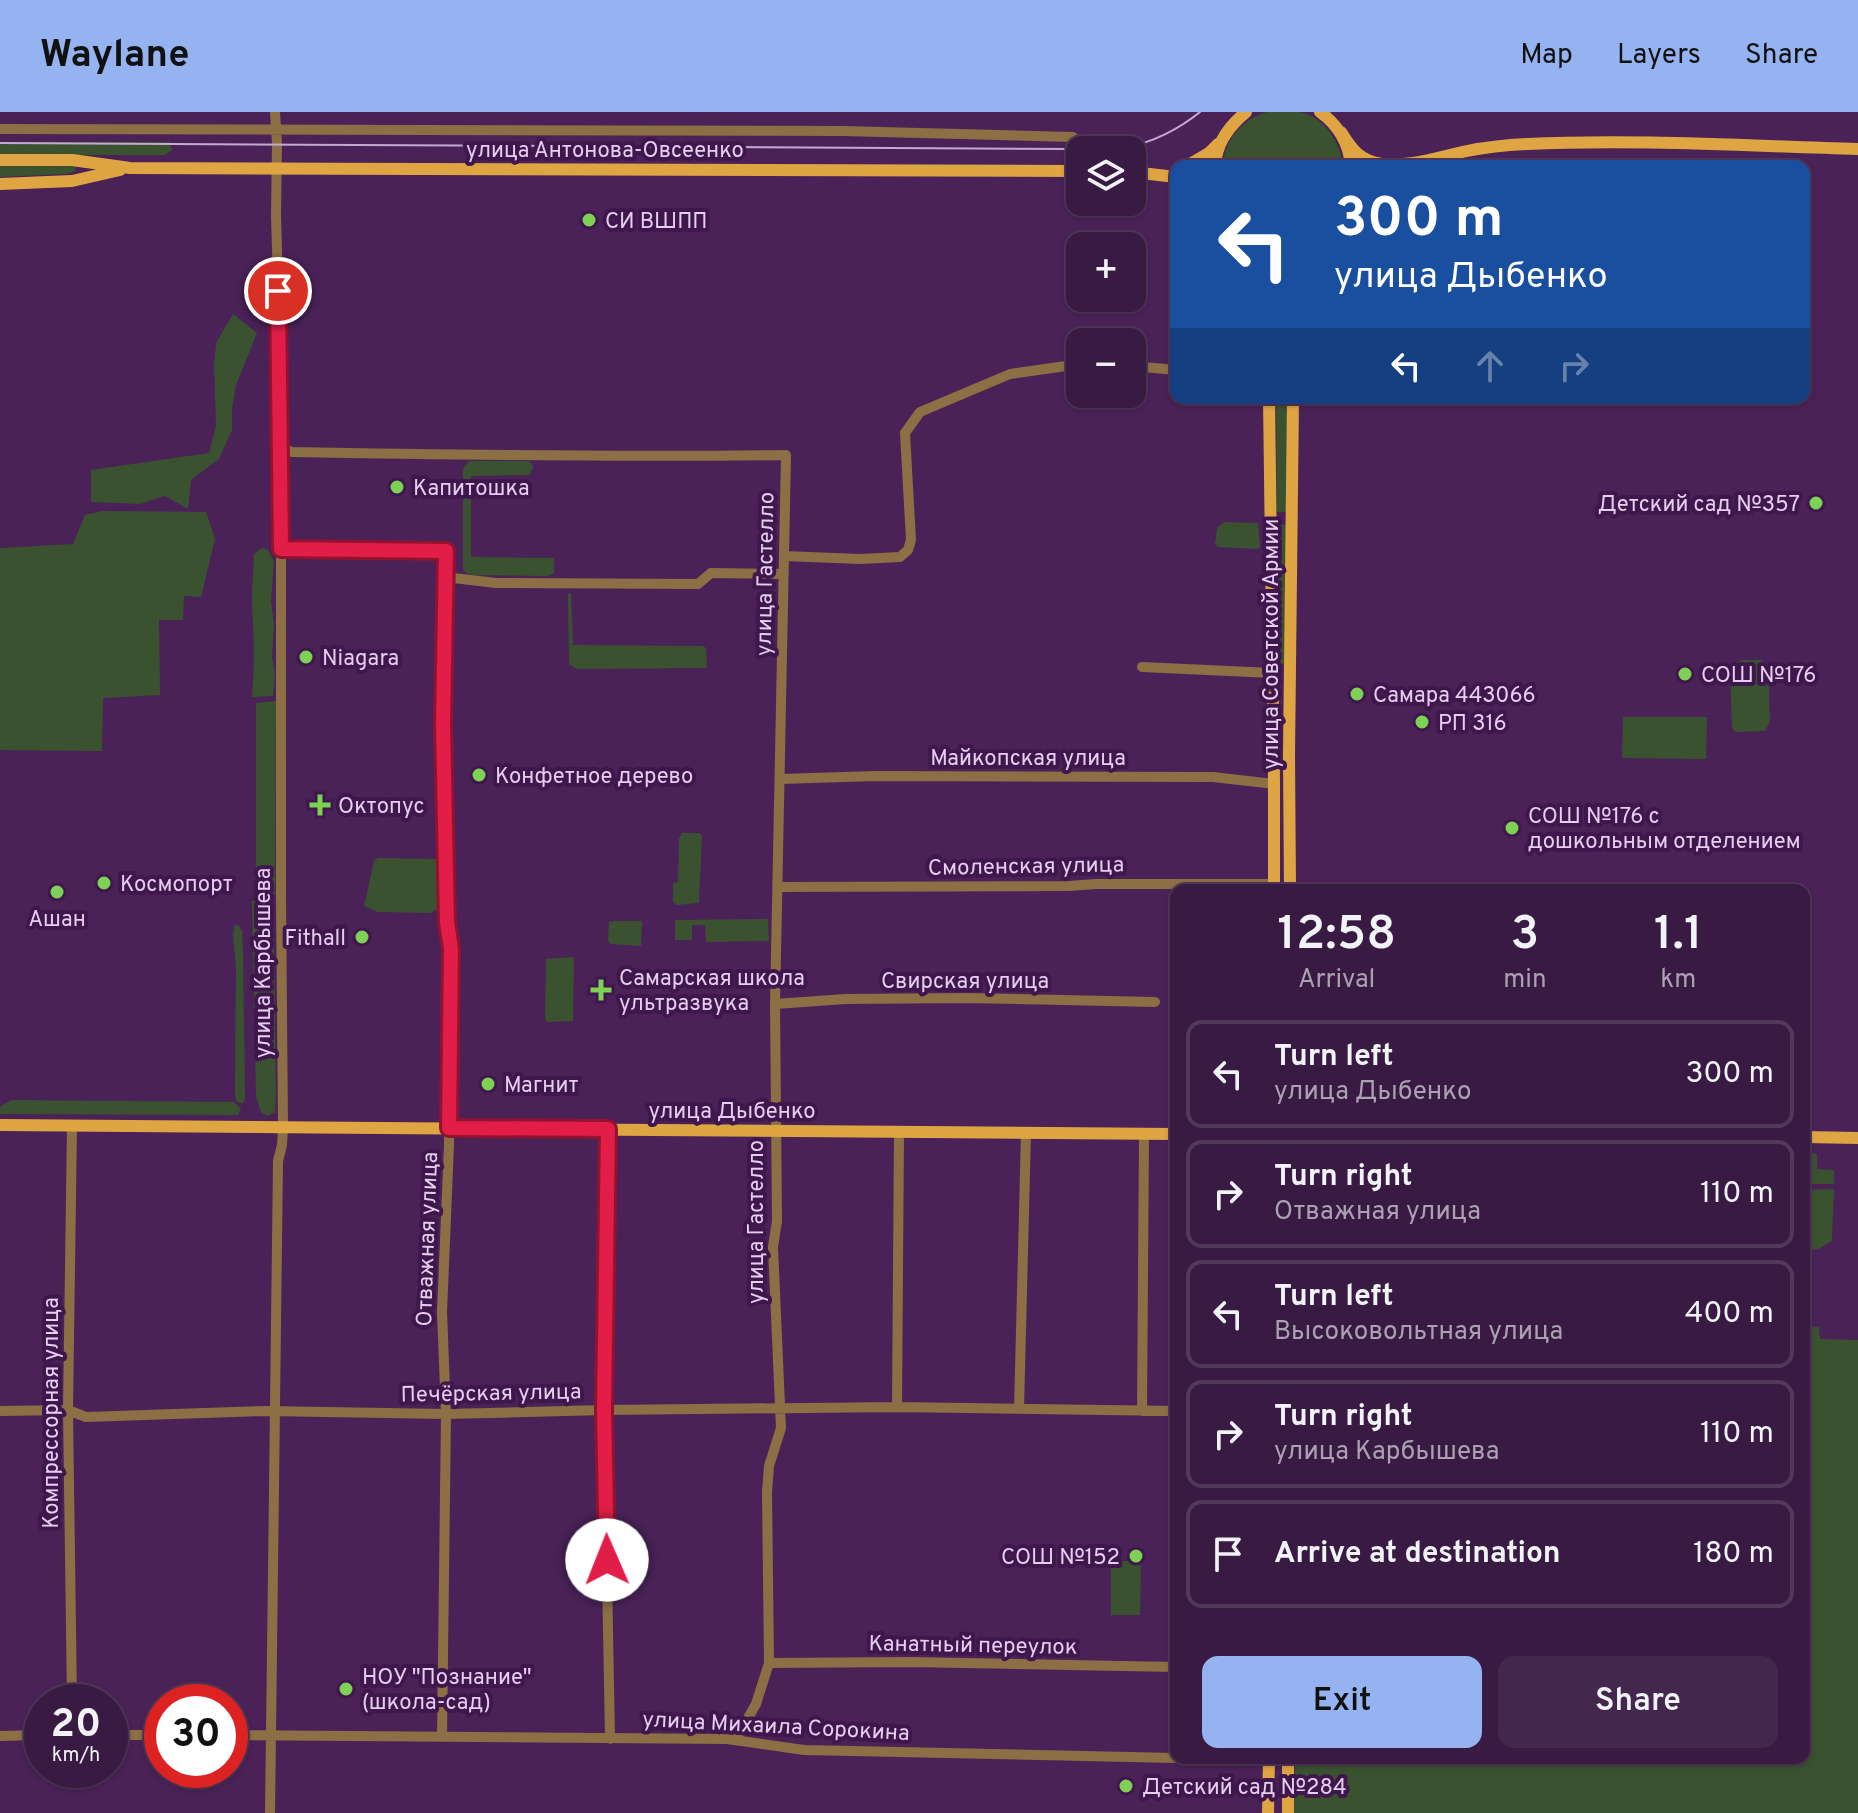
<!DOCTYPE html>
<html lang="en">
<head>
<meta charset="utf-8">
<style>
	:root { --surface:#381a42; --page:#43274d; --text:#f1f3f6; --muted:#aba1b2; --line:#52385b; --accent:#95b2f1 }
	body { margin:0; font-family:Overpass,sans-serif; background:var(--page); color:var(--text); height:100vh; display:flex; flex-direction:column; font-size:30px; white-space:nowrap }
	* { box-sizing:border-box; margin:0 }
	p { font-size:26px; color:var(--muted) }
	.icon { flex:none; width:44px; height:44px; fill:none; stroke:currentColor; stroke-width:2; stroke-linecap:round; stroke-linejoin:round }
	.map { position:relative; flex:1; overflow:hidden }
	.side { position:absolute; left:1170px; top:772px; width:640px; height:880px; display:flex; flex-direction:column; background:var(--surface); border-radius:16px; box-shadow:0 2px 6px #0004,0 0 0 2px var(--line) }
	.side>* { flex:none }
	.hud { position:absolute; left:1170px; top:48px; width:640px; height:244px; border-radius:16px; box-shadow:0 2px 6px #0004,0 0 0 2px var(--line); background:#1a4fa0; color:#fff; overflow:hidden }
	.buttons { position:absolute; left:1066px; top:24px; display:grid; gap:16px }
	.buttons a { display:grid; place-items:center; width:80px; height:80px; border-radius:16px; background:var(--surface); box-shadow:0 2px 6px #0004,0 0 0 2px var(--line); font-size:40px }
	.speed { position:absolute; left:24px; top:1572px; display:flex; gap:16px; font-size:40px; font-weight:700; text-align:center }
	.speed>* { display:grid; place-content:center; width:104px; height:104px; border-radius:50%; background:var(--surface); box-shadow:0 2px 6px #0004,0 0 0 2px var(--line); line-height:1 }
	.speed small { font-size:20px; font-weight:400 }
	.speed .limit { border:12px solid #d22; background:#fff; color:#111 }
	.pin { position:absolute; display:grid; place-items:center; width:68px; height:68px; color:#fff; margin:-34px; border:4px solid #fff; border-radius:50%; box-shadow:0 2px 8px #0007 }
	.me { position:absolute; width:88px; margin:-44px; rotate:359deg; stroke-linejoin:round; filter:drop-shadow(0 0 6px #0008) }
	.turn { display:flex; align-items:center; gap:28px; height:168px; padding:0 32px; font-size:36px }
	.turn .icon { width:104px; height:104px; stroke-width:2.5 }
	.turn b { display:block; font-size:56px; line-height:68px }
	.lanes { display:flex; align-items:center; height:76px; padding:0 32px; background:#0003; justify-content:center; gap:40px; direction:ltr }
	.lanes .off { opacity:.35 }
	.eta { display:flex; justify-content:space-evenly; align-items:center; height:136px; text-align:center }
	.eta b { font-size:48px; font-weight:600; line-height:56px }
	.button { display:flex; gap:16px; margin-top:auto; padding:16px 32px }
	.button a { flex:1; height:92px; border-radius:16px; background:var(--accent); color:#111; font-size:32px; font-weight:600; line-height:92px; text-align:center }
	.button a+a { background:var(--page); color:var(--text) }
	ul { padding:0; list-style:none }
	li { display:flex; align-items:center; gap:24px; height:108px; margin:0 16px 12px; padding:0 16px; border:4px solid var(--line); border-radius:16px }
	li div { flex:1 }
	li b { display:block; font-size:30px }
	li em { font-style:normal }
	header { display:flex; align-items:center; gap:48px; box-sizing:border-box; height:112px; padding:0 40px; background:var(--accent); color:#111 }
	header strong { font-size:38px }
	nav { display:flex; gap:44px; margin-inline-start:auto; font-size:28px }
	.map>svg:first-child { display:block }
	.green { fill:#3b5231 }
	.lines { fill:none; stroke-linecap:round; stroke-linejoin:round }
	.minor { stroke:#8c6f44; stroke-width:10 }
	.major { stroke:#e0a543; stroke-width:12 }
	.tram { stroke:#c5aacf; stroke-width:2 }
	.route-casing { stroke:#92132f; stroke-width:20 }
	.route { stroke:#e11d48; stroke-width:14 }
	.poi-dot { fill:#7dd154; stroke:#3f174d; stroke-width:3 }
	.labels { text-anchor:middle; stroke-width:8; stroke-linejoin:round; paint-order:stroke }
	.street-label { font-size:22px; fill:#e6ceef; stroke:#3f174d }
	.poi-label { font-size:22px; fill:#e6ceef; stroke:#3f174d; text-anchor:start }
</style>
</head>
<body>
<header>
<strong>Waylane</strong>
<nav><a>Map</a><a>Layers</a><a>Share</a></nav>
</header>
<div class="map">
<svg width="1858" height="1701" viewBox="0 0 1858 1701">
	<rect width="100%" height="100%" fill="#4a2258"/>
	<path class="green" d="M 1267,0 C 1277,0 1290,0 1300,0 C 1326,6 1339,30 1344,54 L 1222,54 C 1225,28 1242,7 1267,0 Z
		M 0,30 L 170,30 L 172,38 L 165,43 L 0,43 Z
		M 0,54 L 73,54 L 76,55 L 75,59 L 67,62 L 0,65 Z
		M 233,202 L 257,221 L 236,273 L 232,297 L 232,318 L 219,347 L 191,368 L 188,397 L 165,384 L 140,392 L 91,390 L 91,358 L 209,341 L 216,314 L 214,253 L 216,231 Z
		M 1276,287 L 1288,287 L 1290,400 L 1277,400 Z
		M 469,349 L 529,349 L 532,352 L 533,356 L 529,363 L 471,364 L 471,445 L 554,446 L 554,461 L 547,464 L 473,463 L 466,461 L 463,457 L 463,357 Z
		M 103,399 L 206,400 L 215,427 L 201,485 L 184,484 L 183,508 L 159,508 L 160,583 L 103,586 L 102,639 L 0,638 L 0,436 L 73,432 L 85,403 Z
		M 1224,410 L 1258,411 L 1260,434 L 1257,437 L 1218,435 L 1215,432 L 1217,416 Z
		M 1290,412 L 1289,552 L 1278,553 L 1276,413 Z
		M 262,436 L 268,438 L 274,449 L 271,489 L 274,513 L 272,545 L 275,562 L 273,584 L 252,585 C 255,554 254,524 252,494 C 251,477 254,459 254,442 Z
		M 571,481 L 573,533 L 703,534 L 706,536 L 707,556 L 577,557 L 569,552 L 568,482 Z
		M 1742,548 L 1761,548 L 1768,553 L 1770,609 L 1765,619 L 1735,620 L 1732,616 L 1730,558 L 1732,552 Z
		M 276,589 L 275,782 L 256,782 L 256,591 Z
		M 1623,605 L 1707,605 L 1706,647 L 1622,646 Z
		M 682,721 L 699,721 L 702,723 L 699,791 L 676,793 L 673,789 L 673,771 L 678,770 L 679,727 Z
		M 378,746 L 437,747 L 438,796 L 431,801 L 378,800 L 364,794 L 374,749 Z
		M 273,788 L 276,983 L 275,1000 L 267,1004 L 261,1000 L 256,985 L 252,789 Z
		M 768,807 L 769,829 L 706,830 L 705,813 L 692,813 L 692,828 L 675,828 L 675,808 Z
		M 616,809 L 642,809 L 641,834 L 610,832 L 608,828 L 609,810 Z
		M 235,813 L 238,813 L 242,819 L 243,841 L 245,987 L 243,991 L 239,991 L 236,988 L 235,983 L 236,856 L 233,822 Z
		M 572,845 L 574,846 L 573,909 L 547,910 L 545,907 L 546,847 Z
		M 11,988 L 234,990 L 241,997 L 238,1003 L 0,1002 L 0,995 Z
		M 1804,1041 L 1817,1042 L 1817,1057 L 1834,1058 L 1834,1072 L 1804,1072 Z
		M 1834,1077 L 1832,1129 L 1818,1137 L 1804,1139 L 1804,1078 Z
		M 1804,1214 L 1819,1215 L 1820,1227 L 1858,1228 L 1858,1701 L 1294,1701 L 1295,1646 L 1804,1646 Z
		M 1111,1449 L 1141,1449 L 1140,1503 L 1111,1503 Z"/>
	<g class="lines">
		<path class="minor" d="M 0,17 L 842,19 L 1073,25 L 1074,59
			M 1132,254 L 1176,258
			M 280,335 L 292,340 C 457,343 622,345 786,343 L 775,892 L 777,1109 L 773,1135 L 781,1316 L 769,1354 L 767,1380 L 769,1551 L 756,1592 L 736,1627
			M 281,437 L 446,439 L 443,611 L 447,810 L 451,837 L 449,1033 L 442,1200 L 446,1302 L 442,1625
			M 784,444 L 860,447 L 900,445 L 908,438 L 911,428 L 905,321 L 920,300 L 1010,262 L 1080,252
			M 445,465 L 496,471 L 698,472 L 711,461 L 784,462
			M 1142,555 L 1273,561
			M 780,667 L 876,664 L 1213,665 L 1274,672
			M 778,775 L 1069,774 L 1096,772 L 1274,772
			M 775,892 L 845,887 L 967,886 L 1155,890
			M 608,1017 L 604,1298 L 610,1627
			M 897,1295 L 899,1020
			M 1019,1297 L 1026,1021
			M 0,1299 L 68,1298 L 86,1305 L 265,1299 L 446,1302 L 604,1298 L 897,1295 L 1176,1299
			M 1142,1299 L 1144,1022
			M 769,1551 L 911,1550 L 1176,1555
			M 72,1590 L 68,1298 L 72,1013
			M 110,1623 L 162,1623
			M 230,1623 L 727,1627 L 804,1638 L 1176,1646
			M 0,1624 L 42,1623
			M 1193,1646 L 1269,1648
			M 270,1701 L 278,1049 L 282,1033 L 283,1015 L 281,785 L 281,437 L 279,204 L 276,104 L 277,32 L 275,0"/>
		<path class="major" d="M 1320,0 C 1338,13 1349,31 1351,54
			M 1341,20 C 1352,38 1360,49 1382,52 C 1410,55 1439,45 1467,39 C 1487,35 1507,33 1527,32 C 1637,27 1748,34 1858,37
			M 0,48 L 72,48 L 130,56 L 1080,59
			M 1187,54 L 1209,41 L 1218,32
			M 1215,54 C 1216,31 1229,14 1246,0
			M 1132,60 L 1176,65
			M 0,72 L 72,69 L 120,58
			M 1269,286 L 1274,672 L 1274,778
			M 1290,778 L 1289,643 L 1293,286
			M 0,1013 L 1176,1022
			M 1804,1025 L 1858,1026
			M 1268,1701 L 1269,1646
			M 1288,1701 L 1288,1646"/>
		<path class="tram" d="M 0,31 L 1075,37 C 1091,36 1109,38 1126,35 C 1152,31 1179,17 1200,0"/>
	</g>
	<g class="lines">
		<defs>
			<path id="route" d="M 278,179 L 281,437 L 446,439 L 443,611 L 447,810 L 451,837 L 449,1016 L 608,1017 L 604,1298 L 607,1448"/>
		</defs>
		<use href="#route" class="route-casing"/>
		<use href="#route" class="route"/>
	</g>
	<g class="poi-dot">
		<circle cx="589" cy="108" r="8"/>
		<circle cx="397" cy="375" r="8"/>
		<circle cx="1816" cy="391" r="8"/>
		<circle cx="306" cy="545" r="8"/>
		<circle cx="1685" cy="562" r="8"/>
		<circle cx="1357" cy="582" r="8"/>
		<circle cx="1422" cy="610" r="8"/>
		<circle cx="479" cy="663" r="8"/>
		<path d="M316 681h8v8h8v8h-8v8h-8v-8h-8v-8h8z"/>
		<circle cx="1512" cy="716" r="8"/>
		<circle cx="104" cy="771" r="8"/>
		<circle cx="57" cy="780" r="8"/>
		<circle cx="362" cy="825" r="8"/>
		<path d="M597 866h8v8h8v8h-8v8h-8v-8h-8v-8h8z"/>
		<circle cx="488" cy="972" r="8"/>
		<circle cx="1136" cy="1444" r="8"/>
		<circle cx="346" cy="1577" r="8"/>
		<circle cx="1126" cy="1674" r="8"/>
	</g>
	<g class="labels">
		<g class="street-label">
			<text x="605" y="45">улица Антонова-Овсеенко</text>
			<text transform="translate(764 462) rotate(-89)" y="8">улица Гастелло</text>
			<text transform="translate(1270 532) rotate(-90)" y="8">улица Советской Армии</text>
			<text x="1028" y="653">Майкопская улица</text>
			<text transform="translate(1026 753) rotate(-1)" y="8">Смоленская улица</text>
			<text transform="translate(262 851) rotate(-90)" y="8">улица Карбышева</text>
			<text x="965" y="876">Свирская улица</text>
			<text x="732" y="1006">улица Дыбенко</text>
			<text transform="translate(755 1110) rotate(-90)" y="8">улица Гастелло</text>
			<text transform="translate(426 1127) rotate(-88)" y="8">Отважная улица</text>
			<text transform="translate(491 1280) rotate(-1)" y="8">Печёрская улица</text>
			<text transform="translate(50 1301) rotate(-90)" y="8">Компрессорная улица</text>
			<text transform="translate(973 1532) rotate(1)" y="8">Канатный переулок</text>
			<text transform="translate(776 1613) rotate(3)" y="8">улица Михаила Сорокина</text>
		</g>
		<g class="poi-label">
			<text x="605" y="116">СИ ВШПП</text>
			<text x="413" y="383">Капитошка</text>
			<text x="1800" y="399" text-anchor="end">Детский сад №357</text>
			<text x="322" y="553">Niagara</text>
			<text x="1701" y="570">СОШ №176</text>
			<text x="1373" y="590">Самара 443066</text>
			<text x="1438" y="618">РП 316</text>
			<text x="495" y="671">Конфетное дерево</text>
			<text x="338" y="701">Октопус</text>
			<text x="1528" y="711">СОШ №176 с<tspan x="1528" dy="25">дошкольным отделением</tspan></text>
			<text x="120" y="779">Космопорт</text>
			<text x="57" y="814" text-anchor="middle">Ашан</text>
			<text x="346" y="833" text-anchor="end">Fithall</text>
			<text x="619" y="873">Самарская школа<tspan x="619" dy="25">ультразвука</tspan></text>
			<text x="504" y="980">Магнит</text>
			<text x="1120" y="1452" text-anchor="end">СОШ №152</text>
			<text x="362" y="1572">НОУ "Познание"<tspan x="362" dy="25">(школа-сад)</tspan></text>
			<text x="1142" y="1682">Детский сад №284</text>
		</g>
	</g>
</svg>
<div class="buttons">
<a><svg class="icon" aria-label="layers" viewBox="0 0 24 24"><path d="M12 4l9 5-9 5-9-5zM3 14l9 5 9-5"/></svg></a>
<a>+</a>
<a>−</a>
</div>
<div class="speed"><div>20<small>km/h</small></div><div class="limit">30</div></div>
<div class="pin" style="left:278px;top:179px;background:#d93025"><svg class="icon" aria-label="arrive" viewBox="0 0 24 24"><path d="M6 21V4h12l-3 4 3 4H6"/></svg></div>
<svg class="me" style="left:607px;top:1448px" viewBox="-20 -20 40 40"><circle r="19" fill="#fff"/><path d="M0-13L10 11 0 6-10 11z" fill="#e11d48"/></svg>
<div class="hud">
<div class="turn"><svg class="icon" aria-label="left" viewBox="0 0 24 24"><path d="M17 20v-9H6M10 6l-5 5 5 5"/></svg><div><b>300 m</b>улица Дыбенко</div></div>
<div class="lanes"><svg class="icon" aria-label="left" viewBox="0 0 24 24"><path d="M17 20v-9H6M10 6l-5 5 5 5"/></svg><svg class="icon off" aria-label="ahead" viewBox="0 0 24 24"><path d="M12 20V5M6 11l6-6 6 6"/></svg><svg class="icon off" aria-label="right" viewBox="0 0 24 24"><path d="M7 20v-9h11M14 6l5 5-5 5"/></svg></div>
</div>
<section class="side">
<div class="eta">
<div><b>12:58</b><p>Arrival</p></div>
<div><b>3</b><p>min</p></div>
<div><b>1.1</b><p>km</p></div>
</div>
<ul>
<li><svg class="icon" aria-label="left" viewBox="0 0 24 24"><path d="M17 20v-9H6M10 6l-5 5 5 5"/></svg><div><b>Turn left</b><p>улица Дыбенко</p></div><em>300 m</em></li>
<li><svg class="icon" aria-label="right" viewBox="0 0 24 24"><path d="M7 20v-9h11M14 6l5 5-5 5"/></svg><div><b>Turn right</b><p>Отважная улица</p></div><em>110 m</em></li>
<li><svg class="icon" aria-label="left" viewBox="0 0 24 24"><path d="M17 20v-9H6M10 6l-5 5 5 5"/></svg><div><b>Turn left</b><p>Высоковольтная улица</p></div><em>400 m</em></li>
<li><svg class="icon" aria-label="right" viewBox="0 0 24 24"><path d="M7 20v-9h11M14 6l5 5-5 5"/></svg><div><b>Turn right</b><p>улица Карбышева</p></div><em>110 m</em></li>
<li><svg class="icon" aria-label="arrive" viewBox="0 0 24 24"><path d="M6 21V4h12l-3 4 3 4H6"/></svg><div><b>Arrive at destination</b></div><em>180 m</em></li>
</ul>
<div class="button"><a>Exit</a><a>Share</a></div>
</section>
</div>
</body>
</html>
